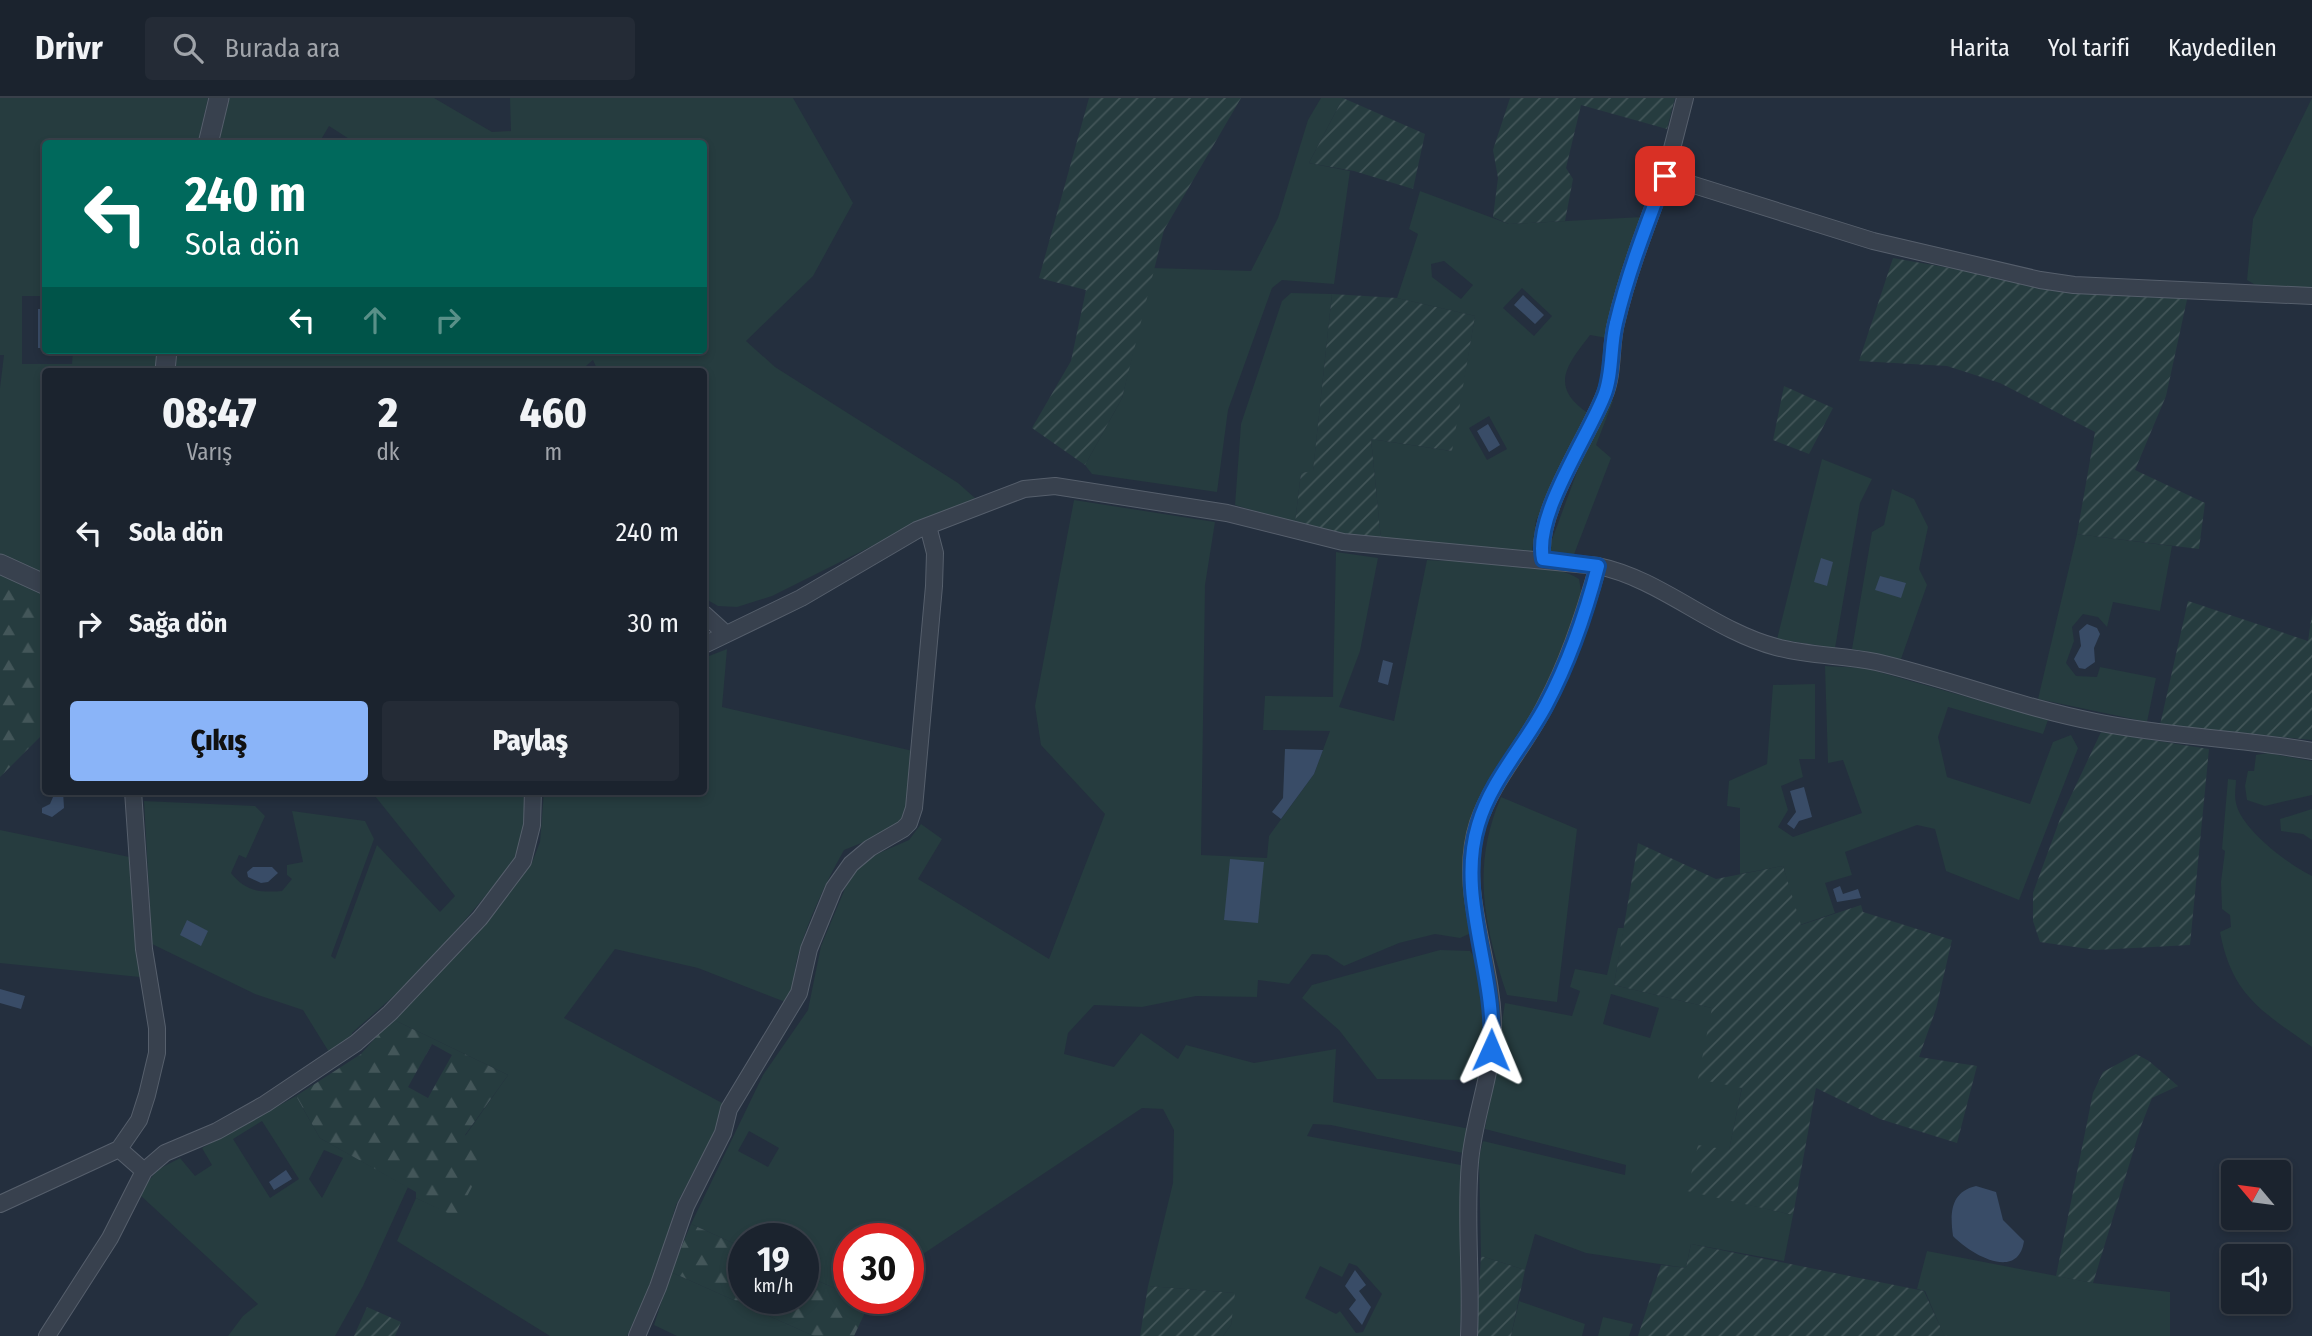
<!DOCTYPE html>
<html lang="tr">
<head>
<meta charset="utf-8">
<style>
	:root { --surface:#1b232e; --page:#242b36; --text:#f1f3f6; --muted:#a0a4aa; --line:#39404a; --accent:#8ab4f8 }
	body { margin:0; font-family:"Fira Sans Condensed",sans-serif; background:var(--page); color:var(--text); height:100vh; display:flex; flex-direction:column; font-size:26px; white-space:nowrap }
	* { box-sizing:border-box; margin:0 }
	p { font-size:23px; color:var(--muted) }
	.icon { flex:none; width:38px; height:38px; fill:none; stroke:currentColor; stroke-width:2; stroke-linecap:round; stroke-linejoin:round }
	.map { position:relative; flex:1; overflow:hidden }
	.drawer { position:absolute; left:42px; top:270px; width:665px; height:427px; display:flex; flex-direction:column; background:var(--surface); border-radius:7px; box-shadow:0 4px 10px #0003,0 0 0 2px var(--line) }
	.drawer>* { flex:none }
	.hud { position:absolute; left:42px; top:42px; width:665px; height:214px; border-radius:7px; box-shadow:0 4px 10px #0003,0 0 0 2px var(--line); background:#00695c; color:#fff; overflow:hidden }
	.needle { width:46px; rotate:299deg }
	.fabs { position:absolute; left:2221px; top:1062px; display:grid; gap:14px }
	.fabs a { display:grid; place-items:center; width:70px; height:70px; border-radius:7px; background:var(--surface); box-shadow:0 4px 10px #0003,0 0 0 2px var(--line); font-size:35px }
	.speed { position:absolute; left:728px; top:1125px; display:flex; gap:14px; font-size:35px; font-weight:700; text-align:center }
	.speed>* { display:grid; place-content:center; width:91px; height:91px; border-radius:50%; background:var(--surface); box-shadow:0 4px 10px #0003,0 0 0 2px var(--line); line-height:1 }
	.speed small { font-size:18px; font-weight:400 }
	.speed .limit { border:10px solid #d22; background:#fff; color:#111 }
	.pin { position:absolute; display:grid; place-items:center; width:60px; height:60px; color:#fff; margin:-30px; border-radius:14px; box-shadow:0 4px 10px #0006 }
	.me { position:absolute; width:77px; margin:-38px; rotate:1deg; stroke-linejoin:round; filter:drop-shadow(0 0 5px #0008) }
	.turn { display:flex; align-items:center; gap:24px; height:147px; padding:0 28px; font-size:32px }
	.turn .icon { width:91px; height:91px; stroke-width:2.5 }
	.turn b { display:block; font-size:49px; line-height:60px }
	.lanes { display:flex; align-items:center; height:66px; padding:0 28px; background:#0003; justify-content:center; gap:35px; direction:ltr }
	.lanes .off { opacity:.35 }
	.eta { display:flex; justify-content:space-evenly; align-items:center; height:119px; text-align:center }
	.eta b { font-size:42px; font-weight:800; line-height:49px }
	.primary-button { display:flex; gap:14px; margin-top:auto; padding:14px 28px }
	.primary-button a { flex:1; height:80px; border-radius:7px; background:var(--accent); color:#111; font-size:28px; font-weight:800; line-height:80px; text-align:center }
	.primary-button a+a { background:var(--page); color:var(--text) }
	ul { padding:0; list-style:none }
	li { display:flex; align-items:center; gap:21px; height:91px; padding:0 28px }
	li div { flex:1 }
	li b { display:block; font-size:26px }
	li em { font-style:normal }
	header { display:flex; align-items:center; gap:42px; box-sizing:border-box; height:98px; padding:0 35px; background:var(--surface); border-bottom:2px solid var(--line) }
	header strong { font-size:33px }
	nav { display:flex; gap:38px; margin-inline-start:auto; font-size:24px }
	.search { width:490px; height:63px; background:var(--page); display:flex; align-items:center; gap:18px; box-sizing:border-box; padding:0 24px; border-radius:7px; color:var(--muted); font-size:26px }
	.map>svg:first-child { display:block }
	.grass { fill:#263c3f; fill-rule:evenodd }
	.forest { fill:url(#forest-firs); fill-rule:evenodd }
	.garden { fill:url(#garden-furrows) }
	.water { fill:#394c67 }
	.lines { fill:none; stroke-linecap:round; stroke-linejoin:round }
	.minor-casing { stroke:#565f6c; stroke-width:18 }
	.tertiary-casing { stroke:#565f6c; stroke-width:21 }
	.minor { stroke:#38414e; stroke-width:16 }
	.tertiary { stroke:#38414e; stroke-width:19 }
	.route-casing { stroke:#114b97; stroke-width:18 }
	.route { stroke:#1a73e8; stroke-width:12 }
</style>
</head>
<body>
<header>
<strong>Drivr</strong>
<div class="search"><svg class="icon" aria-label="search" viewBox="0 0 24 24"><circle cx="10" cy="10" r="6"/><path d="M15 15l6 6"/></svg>Burada ara</div>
<nav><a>Harita</a><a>Yol tarifi</a><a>Kaydedilen</a></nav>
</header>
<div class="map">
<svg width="2312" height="1238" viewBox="0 0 2312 1238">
	<defs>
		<pattern id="forest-firs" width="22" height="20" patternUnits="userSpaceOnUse" patternTransform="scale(1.75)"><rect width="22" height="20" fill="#263c3f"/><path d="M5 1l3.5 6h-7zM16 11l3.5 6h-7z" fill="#435659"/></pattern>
		<pattern id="garden-furrows" width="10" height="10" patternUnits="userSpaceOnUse" patternTransform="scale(1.75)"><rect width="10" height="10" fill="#263c3f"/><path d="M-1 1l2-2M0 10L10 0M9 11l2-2" fill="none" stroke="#435659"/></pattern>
	</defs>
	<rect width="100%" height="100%" fill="#242f3e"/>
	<path class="grass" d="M 0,0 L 208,0 L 198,45 L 46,46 L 45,198 L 22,198 L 22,266 L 72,266 L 73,252 L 158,252 L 156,273 L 46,273 L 45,480 L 0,458 L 0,290 L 4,257 L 0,257 Z
		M 229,0 L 434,0 L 492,34 L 511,33 L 510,0 L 793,0 L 853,105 L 813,178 L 746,243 L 775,269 L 958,385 L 976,401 L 918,425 L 772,498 L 737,509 L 718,508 L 704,500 L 704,273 L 598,273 L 593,262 L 580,273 L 173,273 L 175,252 L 704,252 L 704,46 L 357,46 L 329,28 L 319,45 L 219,45 Z
		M 1321,0 L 1343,0 L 1309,65 L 1350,73 L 1334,186 L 1282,182 L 1272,190 L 1228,312 L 1217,394 L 1092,376 L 1085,367 L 1122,300 L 1153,170 L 1251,173 L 1278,120 L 1308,22 Z
		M 2312,0 L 2312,190 L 2259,189 L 2247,182 L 2253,121 Z
		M 1420,93 L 1509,126 L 1643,119 L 1607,240 L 1590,237 C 1568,266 1548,288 1588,315 L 1548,406 L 1536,422 L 1532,454 L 1381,442 L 1371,341 L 1451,353 L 1475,218 L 1397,200 L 1418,136 L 1409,131 ZM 1444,163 L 1473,187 L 1461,201 L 1432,179 L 1431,166 ZM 1522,190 L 1552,218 L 1534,238 L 1503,210 ZM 1489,318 L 1507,351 L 1487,362 L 1469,330 Z
		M 1291,195 L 1332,196 L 1313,374 L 1301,375 L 1295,425 L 1235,407 L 1241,326 L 1282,203 Z
		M 1610,301 L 1613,303 L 1596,347 L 1611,360 L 1573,459 L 1551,455 L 1550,447 L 1588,344 Z
		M 1822,361 L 1872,381 L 1860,405 L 1835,550 L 1777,541 Z
		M 1892,391 L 1914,401 L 1928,429 L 1919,471 L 1927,487 L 1901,561 L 1852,551 L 1872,434 L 1884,427 Z
		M 1074,402 L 1215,424 L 1205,487 L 1201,757 L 1267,760 L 1269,738 L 1314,676 L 1330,633 L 1263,632 L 1265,598 L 1333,599 L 1336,454 L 1378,460 L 1360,553 L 1339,609 L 1394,623 L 1427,462 C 1465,464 1550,461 1579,481 L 1582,499 L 1577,517 L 1542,601 L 1469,752 L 1465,797 L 1473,826 L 1469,836 L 1460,840 L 1435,836 L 1399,845 L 1344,868 L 1327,857 L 1312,856 L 1289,886 L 1258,882 L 1257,899 L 1196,898 L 1142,909 L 1094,907 L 1068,935 L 1064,956 L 1114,969 L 1141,935 L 1178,961 L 1186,947 L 1254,965 L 1336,951 L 1333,1004 L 1470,1031 L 1467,1052 L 1463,1055 L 1331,1027 L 1313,1026 L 1307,1038 L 1466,1068 L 1460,1238 L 1223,1238 L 1231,1227 L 1234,1195 L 1148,1188 L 1173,1085 L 1174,1032 L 1163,1011 L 1142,1010 L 908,1166 L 908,1141 L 849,1141 L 849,1197 L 803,1176 L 803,1141 L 744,1141 L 744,1150 L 691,1126 L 763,977 L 808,912 L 821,848 L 849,781 L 861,763 L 909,742 L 921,726 L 942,741 L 918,781 L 1049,861 L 1105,716 L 1041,647 L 1035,608 ZM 749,1033 L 779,1050 L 768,1069 L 738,1053 ZM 1349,1165 L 1357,1168 L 1382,1196 L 1363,1234 L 1356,1235 L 1340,1213 L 1336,1216 L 1305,1200 L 1320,1168 L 1342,1179 Z
		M 2077,436 L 2172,448 L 2160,513 L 2113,504 L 2107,529 L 2098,519 L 2083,516 L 2072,529 L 2074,543 L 2066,565 L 2076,578 L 2097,579 L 2100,569 L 2156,580 L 2147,624 L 2038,601 Z
		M 727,551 L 722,609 L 913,653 L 906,716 L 896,731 L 844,752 C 825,786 809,820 798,857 C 793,874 796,888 788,905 L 698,870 L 615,851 L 564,920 L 724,1006 L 721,1022 L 676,1107 L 654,1181 L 627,1238 L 550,1238 L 397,1143 L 416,1100 L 456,1118 L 465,1038 L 508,977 L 392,921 L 481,828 L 531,767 L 540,744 L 544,693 L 704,693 L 704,560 Z
		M 1825,568 L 1865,570 L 2048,622 L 2043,636 L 1948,609 L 1938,639 L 1947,679 L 2030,706 L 2053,644 L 2071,637 L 2078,650 L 2019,802 L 1946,773 L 1935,731 L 1917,727 L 1845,754 L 1852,777 L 1825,785 L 1835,815 L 1800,827 L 1783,768 L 1740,776 L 1740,710 L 1727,708 L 1729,683 L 1767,666 L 1773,587 L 1815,586 L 1815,661 L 1799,661 L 1803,679 L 1781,688 L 1788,712 L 1778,729 L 1793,739 L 1862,715 L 1843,662 L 1828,665 Z
		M 2268,655 L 2312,663 L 2312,697 L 2265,708 L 2247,702 L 2245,688 L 2248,673 L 2254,673 L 2256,657 Z
		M 2228,681 L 2236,682 C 2236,689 2234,698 2236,705 C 2241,731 2289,767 2312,778 L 2312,949 C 2262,913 2232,898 2220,834 L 2231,829 L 2230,817 L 2222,811 L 2221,784 L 2225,753 L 2222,751 Z
		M 371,693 L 528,693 L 526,731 L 519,758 L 422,873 L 352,935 L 352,940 L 329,954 L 303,912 L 255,896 L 152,846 L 144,703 L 255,708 L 265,718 L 246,760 L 239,757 L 231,775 C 245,793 260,795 282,793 L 292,781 L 287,777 L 287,767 L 303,764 L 292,713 L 365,723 L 374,741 L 331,858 L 335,861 L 377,747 L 440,814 L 455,798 Z
		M 1501,699 L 1577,731 L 1557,904 L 1507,897 C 1484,827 1471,769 1501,699 Z
		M 2312,711 L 2312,742 L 2303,736 L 2281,733 L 2280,721 Z
		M 0,732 L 134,760 L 140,879 L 0,865 Z
		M 1618,830 L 1624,830 L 1614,887 L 1712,910 L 1742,989 L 1729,1053 L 1687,1092 L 1793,1117 L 1784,1163 L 1691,1146 L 1686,1170 L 1586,1155 L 1535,1136 L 1525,1172 L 1481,1158 L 1479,1059 L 1483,1043 L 1625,1077 L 1626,1067 L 1485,1031 L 1505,905 L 1572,918 L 1580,893 L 1570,889 L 1575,871 L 1607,877 ZM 1611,896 L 1659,910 L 1650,940 L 1603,926 Z
		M 1440,852 L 1470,853 C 1497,889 1485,941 1478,982 L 1377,981 L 1339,932 L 1302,900 L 1312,887 Z
		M 296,998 L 320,1040 L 408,1089 L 363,1188 L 335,1238 L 228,1238 L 243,1218 L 258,1206 L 139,1096 L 157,1072 L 180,1060 L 195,1078 L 212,1067 L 202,1050 ZM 262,1023 L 299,1081 L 270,1100 L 233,1041 ZM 324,1052 L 343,1060 L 322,1100 L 309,1081 Z
		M 1927,1153 L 2093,1185 L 2170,1194 L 2170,1238 L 1944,1238 L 1925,1193 L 1917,1191 Z
		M 671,1174 L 814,1238 L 677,1238 L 654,1227 Z
		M 1519,1203 L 1585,1226 L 1582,1238 L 1511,1238 Z
		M 1603,1219 L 1633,1226 L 1629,1238 L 1598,1238 Z"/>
	<path class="forest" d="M 0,473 L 46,493 L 45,634 L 0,679 Z
		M 392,921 L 508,977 L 465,1037 L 492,1051 L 456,1119 L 416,1100 L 416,1094 L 320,1040 L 296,998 L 361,956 ZM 432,946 L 452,957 L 428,1000 L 408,989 Z
		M 691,1126 L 744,1150 L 744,1200 L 803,1200 L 803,1176 L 849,1197 L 849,1200 L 869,1206 L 854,1238 L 814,1238 L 671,1174 Z"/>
	<path class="garden" d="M 1089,0 L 1241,0 L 1164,132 L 1122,300 L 1085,367 L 1032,330 L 1071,263 L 1086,192 L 1039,180 Z
		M 1343,0 L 1425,36 L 1413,91 L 1354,73 L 1309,65 Z
		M 1510,0 L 1675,0 L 1667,31 L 1581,7 L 1566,70 L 1573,81 L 1565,123 L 1509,126 L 1493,119 L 1498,80 L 1493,52 Z
		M 1893,160 L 2001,179 L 2188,197 L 2166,298 L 2135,372 L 2205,405 L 2199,451 L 2077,436 L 2095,334 L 2000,285 L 1947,268 L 1859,263 Z
		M 1332,196 L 1397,200 L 1475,218 L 1452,353 L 1371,341 L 1381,442 L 1346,440 L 1295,425 L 1301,375 L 1313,373 Z
		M 1784,288 L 1833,310 L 1809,356 L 1773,342 Z
		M 2188,503 L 2308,543 L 2312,516 L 2312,642 L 2160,627 Z
		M 2101,634 L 2209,651 L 2190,847 L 2096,852 L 2040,844 L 2033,823 L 2033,795 L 2060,721 Z
		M 1638,745 L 1716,781 L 1783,768 L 1801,827 L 1861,807 L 1863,814 L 1952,842 L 1936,911 L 1919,959 L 1977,968 L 1957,1045 L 1880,1021 L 1816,990 L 1793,1117 L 1687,1093 L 1698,1047 L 1729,1052 L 1742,990 L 1698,981 L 1712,910 L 1614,887 Z
		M 2136,956 L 2149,963 L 2178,988 L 2152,1000 L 2141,1028 L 2093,1185 L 2056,1178 L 2093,995 L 2103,974 Z
		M 1691,1146 L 1924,1193 L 1944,1237 L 1947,1238 L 1638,1238 L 1661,1167 L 1686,1170 Z
		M 1481,1158 L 1525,1172 L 1511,1238 L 1476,1238 Z
		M 1148,1188 L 1235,1195 L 1231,1227 L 1223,1238 L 1140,1238 Z
		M 367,1209 L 401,1224 L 395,1238 L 354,1238 Z"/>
	<path class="water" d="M 1523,197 L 1544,217 L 1535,226 L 1514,207 Z
		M 38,211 L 45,211 L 45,250 L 38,250 Z
		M 1488,326 L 1500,347 L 1489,354 L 1477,333 Z
		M 1821,460 L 1833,464 L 1827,488 L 1814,484 Z
		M 1880,478 L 1906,485 L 1901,500 L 1875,492 Z
		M 2087,526 L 2097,530 L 2100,536 L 2094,550 L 2095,564 L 2085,571 L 2079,570 L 2074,561 L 2081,548 L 2079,533 Z
		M 1383,562 L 1393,565 L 1388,587 L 1378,584 Z
		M 1285,651 L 1323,652 L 1314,676 L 1281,721 L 1272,714 L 1283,700 Z
		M 1804,689 L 1812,719 L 1799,723 L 1794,731 L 1787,726 L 1796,714 L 1790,693 Z
		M 50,693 L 63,693 L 64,710 L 52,719 L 42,715 L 42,710 L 50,706 L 53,699 Z
		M 1230,761 L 1264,764 L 1258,825 L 1224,822 Z
		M 253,769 L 272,769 L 278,775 L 268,784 L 261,785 L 248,779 L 247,774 Z
		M 1840,788 L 1843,796 L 1858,791 L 1861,800 L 1837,804 L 1833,791 Z
		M 187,822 L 208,833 L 201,848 L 180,837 Z
		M 0,891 L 25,898 L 21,911 L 0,905 Z
		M 286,1072 L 292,1081 L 274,1092 L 269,1084 Z
		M 1976,1088 L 1996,1094 L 2003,1122 L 2024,1143 C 2018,1184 1970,1156 1953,1138 C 1950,1116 1950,1094 1976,1088 Z
		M 1355,1172 L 1366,1187 L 1359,1193 L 1371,1209 L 1362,1227 L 1349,1211 L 1356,1202 L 1345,1188 Z"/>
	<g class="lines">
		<defs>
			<path id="minor" d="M 1685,0 L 1665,78 L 1873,143 L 2040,182 L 2074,187 L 2312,198
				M 1543,461 C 1534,417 1587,341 1604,298 C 1614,276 1610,248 1616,225 C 1628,174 1647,126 1665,78
				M 704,516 L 726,536
				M 704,547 L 801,500 L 917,432 L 1024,391 L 1055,388 L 1227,415 L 1343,444 L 1598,468 C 1661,481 1712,532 1776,549 C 1808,558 1843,557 1876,564 C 1950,581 2022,610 2096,624 C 2168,639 2240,640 2312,653
				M 119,1051 L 144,1073
				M 0,1106 L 119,1051 L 139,1022 L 147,997 L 157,955 L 157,930 L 144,851 L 133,693
				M 47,1238 L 110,1140 L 144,1073 L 165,1055 L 217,1033 L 265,1006 L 356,945 L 390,915 L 480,820 L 523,763 L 532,727 L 533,693
				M 637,1238 L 658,1189 L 686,1108 L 723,1035 L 729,1011 L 799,895 L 809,851 L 834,790 L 851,766 L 870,750 L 903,731 L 909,725 L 914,710 L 934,488 L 935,455 L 928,428
				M 1469,1238 C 1472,1180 1465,1121 1470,1064 C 1474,1018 1493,975 1493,929 C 1493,860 1456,793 1478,725 C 1493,681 1526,647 1546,606 C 1569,563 1585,514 1598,468"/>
			<path id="tertiary" d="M 208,46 L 219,0
				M 165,273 L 167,252
				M 0,466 L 46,487"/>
		</defs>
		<use href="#minor" class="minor-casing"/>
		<use href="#tertiary" class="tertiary-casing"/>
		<use href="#minor" class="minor"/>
		<use href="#tertiary" class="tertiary"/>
	</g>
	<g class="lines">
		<defs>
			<path id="route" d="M 1491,952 C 1497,875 1456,800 1478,727 C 1491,682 1525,647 1546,607 C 1569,564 1586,514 1598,468 L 1543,461 C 1534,417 1587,341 1604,298 C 1613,276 1610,248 1616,225 C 1628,174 1647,126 1665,78"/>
		</defs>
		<use href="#route" class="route-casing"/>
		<use href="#route" class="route"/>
	</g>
</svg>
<div class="fabs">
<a><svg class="needle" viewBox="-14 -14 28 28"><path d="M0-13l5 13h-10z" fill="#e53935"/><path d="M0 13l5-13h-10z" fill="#a0a4aa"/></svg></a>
<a><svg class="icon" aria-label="sound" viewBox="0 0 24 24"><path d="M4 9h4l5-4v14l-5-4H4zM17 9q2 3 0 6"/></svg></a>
</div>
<div class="speed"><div>19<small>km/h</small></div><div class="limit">30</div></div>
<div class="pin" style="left:1665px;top:78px;background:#d93025"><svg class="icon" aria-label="arrive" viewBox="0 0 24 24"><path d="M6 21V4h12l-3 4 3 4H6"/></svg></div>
<svg class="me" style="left:1491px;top:952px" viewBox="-20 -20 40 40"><path d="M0-17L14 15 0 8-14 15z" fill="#1a73e8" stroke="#fff" stroke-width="4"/></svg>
<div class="hud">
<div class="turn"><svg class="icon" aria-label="left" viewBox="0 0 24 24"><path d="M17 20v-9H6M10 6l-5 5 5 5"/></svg><div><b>240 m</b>Sola dön</div></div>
<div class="lanes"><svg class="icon" aria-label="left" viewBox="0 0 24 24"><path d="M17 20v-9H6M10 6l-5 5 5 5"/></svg><svg class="icon off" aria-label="ahead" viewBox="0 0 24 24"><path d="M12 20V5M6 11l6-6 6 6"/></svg><svg class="icon off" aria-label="right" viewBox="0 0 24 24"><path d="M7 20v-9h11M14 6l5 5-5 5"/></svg></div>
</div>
<section class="drawer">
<div class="eta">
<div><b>08:47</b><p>Varış</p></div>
<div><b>2</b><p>dk</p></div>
<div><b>460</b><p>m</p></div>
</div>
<ul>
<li><svg class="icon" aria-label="left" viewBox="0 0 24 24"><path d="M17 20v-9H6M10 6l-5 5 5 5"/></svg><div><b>Sola dön</b></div><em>240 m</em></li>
<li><svg class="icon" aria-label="right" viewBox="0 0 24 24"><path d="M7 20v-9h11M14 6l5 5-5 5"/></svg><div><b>Sağa dön</b></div><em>30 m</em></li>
</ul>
<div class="primary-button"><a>Çıkış</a><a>Paylaş</a></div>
</section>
</div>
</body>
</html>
